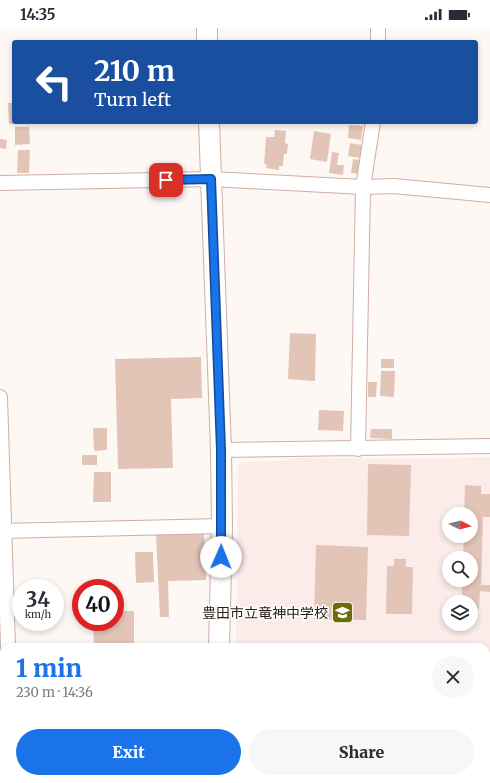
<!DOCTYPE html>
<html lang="en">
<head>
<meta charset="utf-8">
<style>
	:root { --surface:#fff; --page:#f7f7f7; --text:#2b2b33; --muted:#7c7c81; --accent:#1a73e8 }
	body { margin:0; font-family:Merriweather,"Noto Sans JP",serif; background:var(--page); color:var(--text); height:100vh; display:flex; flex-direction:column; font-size:15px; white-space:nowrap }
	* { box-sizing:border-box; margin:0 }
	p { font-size:13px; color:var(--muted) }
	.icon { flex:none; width:22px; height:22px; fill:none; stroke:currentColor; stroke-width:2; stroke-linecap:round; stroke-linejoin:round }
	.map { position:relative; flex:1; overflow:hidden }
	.panel { position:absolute; left:0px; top:615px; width:490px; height:140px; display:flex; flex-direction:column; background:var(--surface); border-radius:12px 12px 0 0; box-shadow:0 2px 6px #0003 }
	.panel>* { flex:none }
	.banner { position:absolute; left:12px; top:12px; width:466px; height:84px; border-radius:4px; box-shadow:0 2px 6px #0003; background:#1a4fa0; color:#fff; overflow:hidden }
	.needle { width:26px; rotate:96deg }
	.controls { position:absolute; left:442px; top:479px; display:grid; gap:8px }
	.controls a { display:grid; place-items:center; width:36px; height:36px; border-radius:50%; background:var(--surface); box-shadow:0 2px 6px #0003; font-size:20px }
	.speed { position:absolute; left:12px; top:551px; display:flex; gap:8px; font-size:20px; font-weight:700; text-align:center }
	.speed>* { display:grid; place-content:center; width:52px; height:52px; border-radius:50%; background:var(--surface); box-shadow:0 2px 6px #0003; line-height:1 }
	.speed small { font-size:10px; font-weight:400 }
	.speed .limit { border:6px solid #d22; background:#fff; color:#111 }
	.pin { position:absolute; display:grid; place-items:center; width:34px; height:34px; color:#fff; margin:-17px; border-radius:8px; box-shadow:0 2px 6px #0006 }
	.me { position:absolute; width:44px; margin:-22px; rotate:1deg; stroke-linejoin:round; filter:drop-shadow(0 0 3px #0008) }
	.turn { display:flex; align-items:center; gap:14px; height:84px; padding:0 16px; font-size:18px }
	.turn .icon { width:52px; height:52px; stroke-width:2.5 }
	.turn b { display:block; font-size:28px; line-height:34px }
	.round { display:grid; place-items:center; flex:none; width:42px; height:42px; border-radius:21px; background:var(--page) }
	.headline { display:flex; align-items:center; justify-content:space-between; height:68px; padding:0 16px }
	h1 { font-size:24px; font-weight:800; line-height:30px; color:var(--accent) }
	.action { display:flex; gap:8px; margin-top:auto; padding:8px 16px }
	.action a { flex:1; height:46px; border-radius:24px; background:var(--accent); color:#fff; font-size:16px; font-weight:800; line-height:46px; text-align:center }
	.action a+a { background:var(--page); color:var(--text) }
	.status { display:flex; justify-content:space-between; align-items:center; height:28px; padding:0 20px; background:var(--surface); direction:ltr }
	.status svg { height:11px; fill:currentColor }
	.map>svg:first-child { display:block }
	.education { fill:#fbebe9; fill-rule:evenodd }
	.building { fill:#e3c5b8 }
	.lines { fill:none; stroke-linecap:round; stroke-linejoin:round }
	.street-casing { stroke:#cdafa3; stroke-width:16 }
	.secondary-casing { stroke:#cdafa3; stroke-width:22 }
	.street { stroke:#fff; stroke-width:14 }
	.secondary { stroke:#fff; stroke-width:20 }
	.route-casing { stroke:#114b97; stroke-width:10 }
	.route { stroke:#1a73e8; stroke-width:7 }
	.labels { text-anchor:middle; stroke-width:3; stroke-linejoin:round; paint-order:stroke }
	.poi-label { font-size:14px; fill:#271c17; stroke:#fff; text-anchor:end }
</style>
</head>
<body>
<div class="status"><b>14:35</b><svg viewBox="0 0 49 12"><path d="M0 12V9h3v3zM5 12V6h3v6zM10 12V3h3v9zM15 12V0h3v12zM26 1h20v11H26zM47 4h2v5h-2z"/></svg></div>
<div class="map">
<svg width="490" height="755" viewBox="0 0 490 755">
	<rect width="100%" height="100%" fill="#fef8f5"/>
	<path class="education" d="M 490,429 L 490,755 L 238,755 L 235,753 L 235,751 L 486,751 L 486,619 L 236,619 L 238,439 L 242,434 L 282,433 L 292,430 L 423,431 ZM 449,486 L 471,486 L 471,508 L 449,508 ZM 449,530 L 471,530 L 471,552 L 449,552 ZM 449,574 L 471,574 L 471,596 L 449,596 Z"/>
	<path class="building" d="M 8,75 L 14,75 L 14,94 L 29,94 L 29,96 L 9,96 Z
		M 353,94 L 368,94 L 367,97 Z
		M 349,97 L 363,98 L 361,112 L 348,110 Z
		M 15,99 L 29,99 L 30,116 L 15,117 Z
		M 275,102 L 286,103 L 285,115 L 288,116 L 287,126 L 284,126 L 283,138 L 279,138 L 279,142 L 266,140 L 267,137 L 264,136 L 266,109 L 274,109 Z
		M 314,103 L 331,106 L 327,134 L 310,131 Z
		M 0,111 L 7,112 L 6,121 L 0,120 Z
		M 350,115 L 362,117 L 360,130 L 348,128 Z
		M 18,122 L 30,122 L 29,145 L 17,145 Z
		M 332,124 L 339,125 L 337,137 L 344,137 L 343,147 L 329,145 Z
		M 353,131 L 361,132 L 360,146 L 351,145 Z
		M 290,305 L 316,306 L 315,353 L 288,351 Z
		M 201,329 L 202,370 L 171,371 L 173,440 L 118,441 L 115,331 Z
		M 381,331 L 394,331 L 394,340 L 381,340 Z
		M 381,343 L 395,343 L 394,369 L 380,368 Z
		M 368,354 L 377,354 L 376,369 L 368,369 Z
		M 319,382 L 344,383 L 343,403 L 318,402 Z
		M 93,400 L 107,400 L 107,422 L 94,423 Z
		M 371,401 L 392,401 L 392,411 L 370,410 Z
		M 82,427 L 97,427 L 97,437 L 82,437 Z
		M 368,436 L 411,437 L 409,508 L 367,507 Z
		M 94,444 L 111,444 L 111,474 L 93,474 Z
		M 465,457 L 481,458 L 481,466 L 490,466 L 490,489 L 483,489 L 481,557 L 490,557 L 490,564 L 480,563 L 479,581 L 471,580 L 471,574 L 462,574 L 462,552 L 471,552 L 471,530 L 463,530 L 464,508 L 471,508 L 471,486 L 464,486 Z
		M 204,505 L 206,552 L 168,553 L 169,589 L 160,589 L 156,507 Z
		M 316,517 L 368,519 L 366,592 L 314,591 Z
		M 135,524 L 153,524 L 154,554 L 136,555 Z
		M 394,531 L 406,531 L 406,539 L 413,539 L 412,586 L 386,586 L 387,538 L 394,538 Z
		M 115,583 L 134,583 L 134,619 L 94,619 L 93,594 L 115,594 Z
		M 145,751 L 155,751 L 158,755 L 139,755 Z"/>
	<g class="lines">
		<defs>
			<path id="street" d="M 378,14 L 378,0
				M 0,155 L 211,151 L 363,159 L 394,158 L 490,167
				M 0,369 L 8,619
				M 358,421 L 363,159 L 373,94
				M 221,422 L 490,418
				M 0,503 L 222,498
				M 12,751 L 12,755
				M 174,755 L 180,751"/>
			<path id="secondary" d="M 207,0 L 207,14
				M 209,94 L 221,422 L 222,498 L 219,619
				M 217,755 L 217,751"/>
		</defs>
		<use href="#street" class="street-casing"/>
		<use href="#secondary" class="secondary-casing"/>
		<use href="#street" class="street"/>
		<use href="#secondary" class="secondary"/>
	</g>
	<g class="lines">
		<defs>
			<path id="route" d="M 166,152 L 211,151 L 221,422 L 221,529"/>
		</defs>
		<use href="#route" class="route-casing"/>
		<use href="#route" class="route"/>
	</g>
	<defs>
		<symbol id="school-square" viewBox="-11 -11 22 22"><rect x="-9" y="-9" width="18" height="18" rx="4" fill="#716b05" stroke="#fff"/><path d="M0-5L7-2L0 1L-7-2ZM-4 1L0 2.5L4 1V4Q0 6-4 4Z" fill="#fff"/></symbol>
	</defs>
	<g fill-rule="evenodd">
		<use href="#school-square" x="330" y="572" width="25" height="25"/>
	</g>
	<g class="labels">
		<g class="poi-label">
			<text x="328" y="590">豊田市立竜神中学校</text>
		</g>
	</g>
</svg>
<div class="controls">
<a><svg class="needle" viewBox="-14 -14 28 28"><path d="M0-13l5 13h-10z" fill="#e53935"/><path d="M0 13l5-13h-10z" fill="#7c7c81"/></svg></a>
<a><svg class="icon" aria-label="search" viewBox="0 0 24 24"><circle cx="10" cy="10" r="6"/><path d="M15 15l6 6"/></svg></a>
<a><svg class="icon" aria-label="layers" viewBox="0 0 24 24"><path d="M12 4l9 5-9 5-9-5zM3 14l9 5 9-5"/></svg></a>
</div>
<div class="speed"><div>34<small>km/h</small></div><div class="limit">40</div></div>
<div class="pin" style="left:166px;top:152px;background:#d93025"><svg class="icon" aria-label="arrive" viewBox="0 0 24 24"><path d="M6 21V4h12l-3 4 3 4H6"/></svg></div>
<svg class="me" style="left:221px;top:529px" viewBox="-20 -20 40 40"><circle r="19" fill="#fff"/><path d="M0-13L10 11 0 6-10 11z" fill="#1a73e8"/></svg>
<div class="banner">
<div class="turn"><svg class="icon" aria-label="left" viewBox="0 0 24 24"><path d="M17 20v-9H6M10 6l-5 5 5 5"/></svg><div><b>210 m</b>Turn left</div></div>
</div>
<section class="panel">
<div class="headline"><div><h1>1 min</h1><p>230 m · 14:36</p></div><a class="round"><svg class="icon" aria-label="close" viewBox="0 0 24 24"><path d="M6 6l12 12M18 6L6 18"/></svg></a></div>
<div class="action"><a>Exit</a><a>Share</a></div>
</section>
</div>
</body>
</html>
